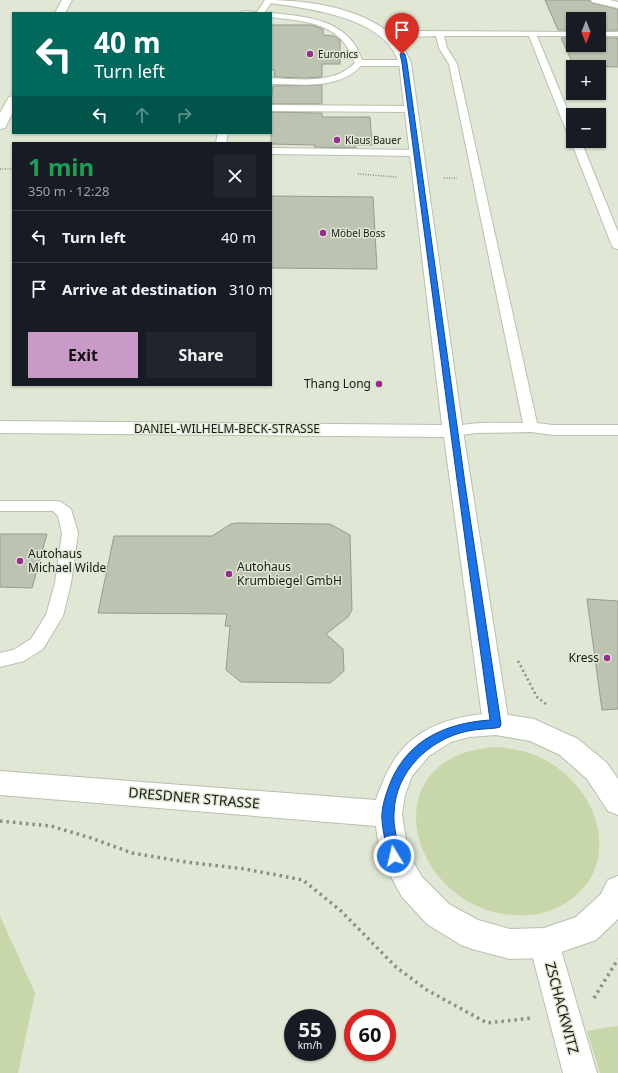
<!DOCTYPE html>
<html lang="en">
<head>
<meta charset="utf-8">
<style>
	:root { --surface:#171b24; --page:#20242c; --text:#f1f3f6; --muted:#9ea1a6; --line:#363941; --accent:#c99ac7 }
	body { margin:0; font-family:"Noto Sans",sans-serif; background:var(--page); color:var(--text); height:100vh; display:flex; flex-direction:column; font-size:15px; white-space:nowrap }
	* { box-sizing:border-box; margin:0 }
	p { font-size:13px; color:var(--muted) }
	.icon { flex:none; width:22px; height:22px; fill:none; stroke:currentColor; stroke-width:2; stroke-linecap:round; stroke-linejoin:round }
	.map { position:relative; flex:1; overflow:hidden }
	.drawer { position:absolute; left:12px; top:142px; width:260px; height:244px; display:flex; flex-direction:column; background:var(--surface); border-radius:0px; box-shadow:0 1px 3px #0004 }
	.drawer>* { flex:none }
	.banner { position:absolute; left:12px; top:12px; width:260px; height:122px; border-radius:0px; box-shadow:0 1px 3px #0004; background:#00695c; color:#fff; overflow:hidden }
	.needle { width:26px; rotate:180deg }
	.buttons { position:absolute; left:566px; top:12px; display:grid; gap:8px }
	.buttons a { display:grid; place-items:center; width:40px; height:40px; border-radius:0px; background:var(--surface); box-shadow:0 1px 3px #0004; font-size:20px }
	.speed { position:absolute; left:284px; top:1009px; display:flex; gap:8px; font-size:20px; font-weight:700; text-align:center }
	.speed>* { display:grid; place-content:center; width:52px; height:52px; border-radius:50%; background:var(--surface); box-shadow:0 1px 3px #0004; line-height:1 }
	.speed small { font-size:10px; font-weight:400 }
	.speed .limit { border:6px solid #d22; background:#fff; color:#111 }
	.pin { position:absolute; display:grid; place-items:center; width:34px; height:34px; color:#fff; margin:-41px -17px; border-radius:50% 50% 50% 0; rotate:-45deg; box-shadow:0 0 4px #0007 }
	.pin .icon { rotate:45deg }
	.me { position:absolute; width:44px; margin:-22px; rotate:351deg; stroke-linejoin:round; filter:drop-shadow(0 0 3px #0008) }
	.turn { display:flex; align-items:center; gap:14px; height:84px; padding:0 16px; font-size:18px }
	.turn .icon { width:52px; height:52px; stroke-width:2.5 }
	.turn b { display:block; font-size:28px; line-height:34px }
	.lanes { display:flex; align-items:center; height:38px; padding:0 16px; background:#0003; justify-content:center; gap:20px; direction:ltr }
	.lanes .off { opacity:.35 }
	.round { display:grid; place-items:center; flex:none; width:42px; height:42px; border-radius:0px; background:var(--page) }
	.head { display:flex; align-items:center; justify-content:space-between; height:68px; padding:0 16px }
	h1 { font-size:24px; font-weight:700; line-height:30px; color:#1e9e55 }
	.action { display:flex; gap:8px; margin-top:auto; padding:8px 16px }
	.action a { flex:1; height:46px; border-radius:0px; background:var(--accent); color:#111; font-size:16px; font-weight:700; line-height:46px; text-align:center }
	.action a+a { background:var(--page); color:var(--text) }
	ul { padding:0; list-style:none }
	li { display:flex; align-items:center; gap:12px; height:52px; padding:0 16px; border-top:1px solid var(--line) }
	li div { flex:1 }
	li b { display:block; font-size:15px }
	li em { font-style:normal }
	.map>svg:first-child { display:block }
	.green { fill:#c8d7a9 }
	.building { fill:#bdc3b1; stroke:#969c8b }
	.lines { fill:none; stroke-linecap:round; stroke-linejoin:round }
	.lane-casing { stroke:#b9c0ae; stroke-width:2 }
	.street-casing { stroke:#b9c0ae; stroke-width:2 }
	.primary-casing { stroke:#b9c0ae; stroke-width:2 }
	.path-far2 { stroke:#8a8f81; stroke-width:1.5; stroke-dasharray:1 1.5; stroke-linecap:butt }
	.path-far1 { stroke:#8a8f81; stroke-width:2.5; stroke-dasharray:2 3; stroke-linecap:butt }
	.path { stroke:#8a8f81; stroke-width:3.5; stroke-dasharray:2.5 4; stroke-linecap:butt }
	.lane { fill:#fff; fill-rule:evenodd }
	.street { fill:#fff; fill-rule:evenodd }
	.primary { fill:#fff; fill-rule:evenodd }
	.route { fill:#1a73e8; stroke:#114b97 }
	.poi-dot { fill:#992d8d; stroke:#e0e7d4; stroke-width:1.5 }
	.labels { text-anchor:middle; stroke-width:3; stroke-linejoin:round; paint-order:stroke }
	.far-poi-label { font-size:10px; fill:#181a13; stroke:#e0e7d4; text-anchor:start }
	.poi-label { font-size:12px; fill:#181a13; stroke:#e0e7d4; text-anchor:end }
	.street-label { font-size:12px; fill:#181a13; stroke:#e0e7d4 }
	.near-street-label { font-size:14px; fill:#181a13; stroke:#e0e7d4 }
</style>
</head>
<body>
<div class="map">
<svg width="618" height="1073" viewBox="0 0 618 1073">
	<rect width="100%" height="100%" fill="#e0e7d4"/>
	<path class="green" d="M 494,747 C 518,748 540,754 559,769 C 600,799 618,862 573,898 C 560,908 545,914 529,915 C 414,923 362,758 494,747 Z
		M 0,916 L 35,993 L 18,1073 L 0,1073 Z
		M 618,1026 L 618,1073 L 600,1073 L 587,1031 Z"/>
	<path class="building" d="M 545,0 L 590,0 L 592,3 L 618,9 L 618,30 L 599,30 L 599,19 L 573,19 L 573,30 L 558,30 Z
		M 271,25 L 312,25 L 323,29 L 323,35 L 334,36 L 340,40 L 340,64 L 322,64 L 322,77 L 305,78 L 274,77 L 275,70 L 271,70 Z
		M 561,38 L 573,38 L 573,45 L 599,45 L 599,38 L 618,38 L 618,67 L 574,66 Z
		M 322,85 L 322,104 L 271,104 L 273,86 Z
		M 271,112 L 322,113 L 322,117 L 370,117 L 372,145 L 355,145 L 356,148 L 314,147 L 315,145 L 271,144 Z
		M 271,196 L 373,197 L 377,269 L 271,268 Z
		M 238,523 L 330,524 L 350,535 L 352,610 L 348,617 L 326,634 L 343,649 L 344,671 L 330,683 L 241,682 L 226,670 L 230,626 L 225,626 L 227,614 L 98,613 L 114,536 L 212,536 L 231,524 Z
		M 0,534 L 47,534 L 32,588 L 0,587 Z
		M 587,599 L 618,601 L 618,709 L 602,710 Z"/>
	<g class="lines">
		<defs>
			<path id="lane" d="M 265,0 L 273,0 L 264,13 L 240,13 L 244,11 L 257,12 Z
				M 270,13 L 271,13 C 309,17 348,19 362,60 L 405,60 L 409,63 L 405,66 L 361,66 C 338,90 302,84 271,84 L 271,78 C 300,79 333,85 355,63 C 341,22 308,22 271,17 L 271,13 Z
				M 418,31 L 573,32 L 573,36 L 537,36 L 573,123 L 573,138 L 568,135 L 529,36 L 444,36 L 447,48 L 457,64 L 537,423 L 553,425 L 618,425 L 618,435 L 553,435 L 531,432 L 476,433 L 453,436 L 448,434 L 446,431 L 448,428 C 472,421 498,423 523,423 L 449,64 L 439,48 L 436,36 L 387,38 L 383,36 L 387,34 Z
				M 599,32 L 618,32 L 618,36 L 599,36 Z
				M 271,105 L 410,106 L 415,109 L 410,112 L 271,111 Z
				M 218,133 L 228,133 L 226,143 L 216,143 Z
				M 573,139 L 573,141 L 581,141 L 618,232 L 618,249 L 614,248 L 612,246 L 571,141 Z
				M 271,148 L 417,150 L 422,153 L 417,156 L 271,154 Z
				M 0,501 L 56,501 L 61,502 L 71,509 L 78,533 L 71,583 L 63,616 L 43,649 L 24,661 L 0,667 L 0,653 L 13,650 L 31,639 L 46,615 L 55,583 L 62,533 L 58,516 L 53,511 L 0,511 Z"/>
			<path id="street" d="M 62,0 L 72,0 L 65,13 L 55,13 Z
				M 265,0 C 309,0 370,8 401,44 C 405,49 408,57 411,63 L 463,431 L 509,724 L 505,732 L 496,735 L 487,732 L 483,724 L 444,437 L 0,433 L 0,421 L 442,425 L 399,63 C 397,58 395,53 392,49 C 370,16 306,8 270,3 Z
				M 591,0 L 610,0 L 618,2 L 618,8 L 592,2 Z
				M 13,96 L 13,112 L 5,128 L 0,129 L 0,113 L 9,97 Z
				M 544,928 L 555,932 L 559,943 L 597,1073 L 563,1073 L 529,943 L 533,932 Z"/>
			<path id="primary" d="M 496,713 L 534,719 L 578,739 L 607,763 L 618,779 L 618,815 L 608,811 L 587,779 L 560,755 L 530,741 L 496,735 L 469,737 L 451,742 L 429,756 L 412,776 L 405,795 L 402,814 L 408,853 L 422,877 L 449,904 L 478,920 L 510,929 L 544,928 L 576,917 L 601,894 L 608,880 L 618,876 L 618,919 L 596,940 L 544,958 L 510,959 L 472,949 L 461,945 L 427,924 L 402,897 L 380,856 L 376,826 L 0,795 L 0,771 L 376,800 C 378,792 382,785 385,777 C 406,729 447,716 496,713 Z"/>
		</defs>
		<use href="#lane" class="lane-casing"/>
		<use href="#street" class="street-casing"/>
		<use href="#primary" class="primary-casing"/>
		<path class="path-far2" d="M 0,169 L 13,169
			M 358,174 L 397,177
			M 444,178 L 457,178"/>
		<path class="path-far1" d="M 518,661 L 537,697 L 546,704"/>
		<path class="path" d="M 0,821 L 51,826 L 91,838 L 132,853 L 186,862 L 245,869 L 303,880 L 341,911 L 396,967 L 427,990 L 487,1023 L 532,1018
			M 594,998 L 618,959"/>
		<use href="#lane" class="lane"/>
		<use href="#street" class="street"/>
		<use href="#primary" class="primary"/>
	</g>
	<path class="route" d="M 402,53 L 405,54 L 407,63 L 466,491 L 501,724 L 500,727 L 496,728 C 487,729 477,729 468,731 C 429,739 395,772 394,813 C 393,827 398,842 400,856 L 399,860 L 394,861 L 390,860 L 388,856 C 386,842 381,826 382,813 C 383,802 387,791 391,781 C 409,739 447,723 490,720 C 459,501 431,282 402,63 L 400,54 Z"/>
	<g class="poi-dot">
		<circle cx="310" cy="54" r="4"/>
		<circle cx="337" cy="140" r="4"/>
		<circle cx="323" cy="233" r="4"/>
		<circle cx="379" cy="384" r="4"/>
		<circle cx="20" cy="561" r="4"/>
		<circle cx="229" cy="574" r="4"/>
		<circle cx="607" cy="658" r="4"/>
	</g>
	<g class="labels">
		<g class="far-poi-label">
			<text x="318" y="58">Euronics</text>
			<text x="345" y="144">Klaus Bauer</text>
			<text x="331" y="237">Möbel Boss</text>
		</g>
		<g class="poi-label">
			<text x="371" y="388">Thang Long</text>
			<text x="28" y="558" text-anchor="start">Autohaus<tspan x="28" dy="14">Michael Wilde</tspan></text>
			<text x="237" y="571" text-anchor="start">Autohaus<tspan x="237" dy="14">Krumbiegel GmbH</tspan></text>
			<text x="599" y="662">Kress</text>
		</g>
		<g class="street-label">
			<text x="227" y="433">DANIEL-WILHELM-BECK-STRASSE</text>
		</g>
		<g class="near-street-label">
			<text transform="translate(194 798) rotate(5)" y="5">DRESDNER STRASSE</text>
			<text transform="translate(562 1008) rotate(75)" y="5">ZSCHACKWITZ</text>
		</g>
	</g>
</svg>
<div class="buttons">
<a><svg class="needle" viewBox="-14 -14 28 28"><path d="M0-13l5 13h-10z" fill="#e53935"/><path d="M0 13l5-13h-10z" fill="#9ea1a6"/></svg></a>
<a>+</a>
<a>−</a>
</div>
<div class="speed"><div>55<small>km/h</small></div><div class="limit">60</div></div>
<div class="pin" style="left:402px;top:54px;background:#d93025"><svg class="icon" aria-label="arrive" viewBox="0 0 24 24"><path d="M6 21V4h12l-3 4 3 4H6"/></svg></div>
<svg class="me" style="left:394px;top:856px" viewBox="-20 -20 40 40"><circle r="17" fill="#1a73e8" stroke="#fff" stroke-width="3"/><path d="M0-11L8 9 0 5-8 9z" fill="#fff"/></svg>
<div class="banner">
<div class="turn"><svg class="icon" aria-label="left" viewBox="0 0 24 24"><path d="M17 20v-9H6M10 6l-5 5 5 5"/></svg><div><b>40 m</b>Turn left</div></div>
<div class="lanes"><svg class="icon" aria-label="left" viewBox="0 0 24 24"><path d="M17 20v-9H6M10 6l-5 5 5 5"/></svg><svg class="icon off" aria-label="ahead" viewBox="0 0 24 24"><path d="M12 20V5M6 11l6-6 6 6"/></svg><svg class="icon off" aria-label="right" viewBox="0 0 24 24"><path d="M7 20v-9h11M14 6l5 5-5 5"/></svg></div>
</div>
<section class="drawer">
<div class="head"><div><h1>1 min</h1><p>350 m · 12:28</p></div><a class="round"><svg class="icon" aria-label="close" viewBox="0 0 24 24"><path d="M6 6l12 12M18 6L6 18"/></svg></a></div>
<ul>
<li><svg class="icon" aria-label="left" viewBox="0 0 24 24"><path d="M17 20v-9H6M10 6l-5 5 5 5"/></svg><div><b>Turn left</b></div><em>40 m</em></li>
<li><svg class="icon" aria-label="arrive" viewBox="0 0 24 24"><path d="M6 21V4h12l-3 4 3 4H6"/></svg><div><b>Arrive at destination</b></div><em>310 m</em></li>
</ul>
<div class="action"><a>Exit</a><a>Share</a></div>
</section>
</div>
</body>
</html>
